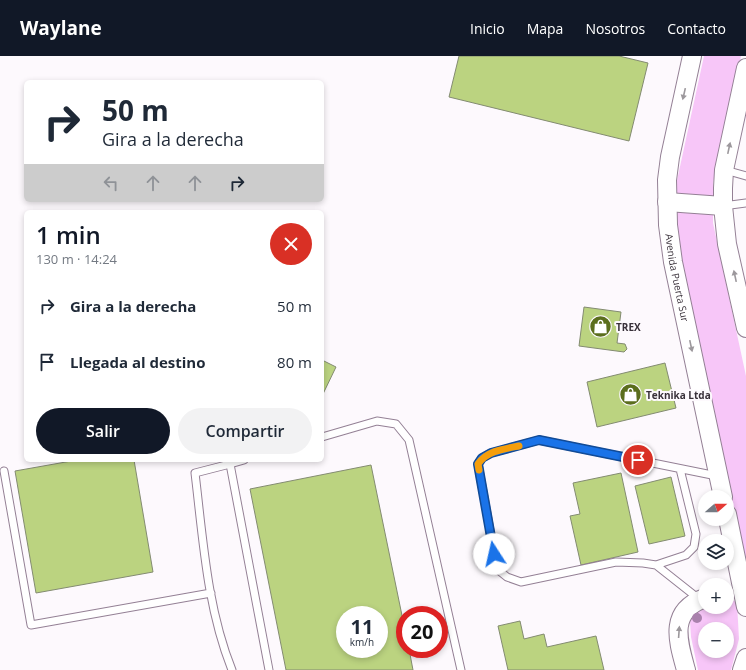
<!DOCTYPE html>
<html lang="es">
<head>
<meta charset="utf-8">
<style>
	:root { --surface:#fff; --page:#f2f2f3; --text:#1f2937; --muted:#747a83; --accent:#111827 }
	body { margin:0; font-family:"Open Sans",sans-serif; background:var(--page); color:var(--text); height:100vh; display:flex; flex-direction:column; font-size:15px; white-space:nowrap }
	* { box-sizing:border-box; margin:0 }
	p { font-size:13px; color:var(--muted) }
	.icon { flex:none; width:22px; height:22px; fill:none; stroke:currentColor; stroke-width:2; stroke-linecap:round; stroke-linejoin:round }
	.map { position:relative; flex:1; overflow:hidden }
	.sheet { position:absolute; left:24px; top:154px; width:300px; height:252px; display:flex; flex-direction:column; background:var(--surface); border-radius:6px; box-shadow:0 2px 6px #0003 }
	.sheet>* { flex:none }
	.guide { position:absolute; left:24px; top:24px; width:300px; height:122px; border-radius:6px; box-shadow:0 2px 6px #0003; background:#fff; color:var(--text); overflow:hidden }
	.needle { width:26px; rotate:70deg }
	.buttons { position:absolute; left:698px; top:434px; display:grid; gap:8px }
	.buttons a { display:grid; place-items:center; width:36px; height:36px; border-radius:50%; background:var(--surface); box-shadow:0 2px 6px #0003; font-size:20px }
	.speed { position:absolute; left:336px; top:550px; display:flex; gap:8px; font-size:20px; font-weight:700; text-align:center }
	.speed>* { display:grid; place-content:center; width:52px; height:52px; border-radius:50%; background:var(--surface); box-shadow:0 2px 6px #0003; line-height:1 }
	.speed small { font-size:10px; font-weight:400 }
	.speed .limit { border:6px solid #d22; background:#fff; color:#111 }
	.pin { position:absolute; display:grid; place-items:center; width:34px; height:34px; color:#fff; margin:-17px; border:2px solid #fff; border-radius:50%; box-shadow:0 1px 4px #0007 }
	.me { position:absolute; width:44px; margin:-22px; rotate:350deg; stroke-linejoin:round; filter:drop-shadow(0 0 3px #0008) }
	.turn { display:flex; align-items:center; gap:14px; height:84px; padding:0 12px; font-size:18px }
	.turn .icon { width:52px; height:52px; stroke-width:2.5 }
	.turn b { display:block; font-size:28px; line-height:34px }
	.lanes { display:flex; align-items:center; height:38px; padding:0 12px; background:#0003; justify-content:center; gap:20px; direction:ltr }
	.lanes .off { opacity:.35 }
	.round { display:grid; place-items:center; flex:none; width:42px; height:42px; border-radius:21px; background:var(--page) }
	.overview { display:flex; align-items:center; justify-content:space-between; height:68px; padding:0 12px }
	h1 { font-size:24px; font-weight:600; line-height:30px; color:var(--accent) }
	.cta { display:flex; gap:8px; margin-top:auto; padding:8px 12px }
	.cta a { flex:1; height:46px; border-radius:24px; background:var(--accent); color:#fff; font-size:16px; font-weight:600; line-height:46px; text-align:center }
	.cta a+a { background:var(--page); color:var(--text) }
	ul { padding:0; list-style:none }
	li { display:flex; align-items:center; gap:12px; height:56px; padding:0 12px }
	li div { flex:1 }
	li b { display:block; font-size:15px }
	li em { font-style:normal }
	header { display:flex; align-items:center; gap:24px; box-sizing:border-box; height:56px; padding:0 20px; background:var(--accent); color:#fff }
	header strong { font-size:19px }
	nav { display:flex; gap:22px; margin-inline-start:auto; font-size:14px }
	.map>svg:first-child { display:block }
	.green { fill:#f7c6f8; fill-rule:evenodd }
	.building { fill:#bbd380; stroke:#838b71; fill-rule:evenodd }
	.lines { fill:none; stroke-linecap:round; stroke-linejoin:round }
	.service-casing { stroke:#948095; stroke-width:9 }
	.tertiary-casing { stroke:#948095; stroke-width:20 }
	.service { stroke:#fff; stroke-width:7 }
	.tertiary { stroke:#fff; stroke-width:18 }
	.tree { fill:#a981ac }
	.oneway { fill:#9c989c }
	.route-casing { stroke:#114b97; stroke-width:10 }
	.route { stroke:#1a73e8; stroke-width:7 }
	.slow { stroke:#f59e0b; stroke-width:7 }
	.labels { text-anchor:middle; stroke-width:4; stroke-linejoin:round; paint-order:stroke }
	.street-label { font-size:10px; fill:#383039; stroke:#fdf9fd }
	.poi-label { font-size:10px; font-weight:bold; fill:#383039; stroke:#fdf9fd; text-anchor:start }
</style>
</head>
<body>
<header>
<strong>Waylane</strong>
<nav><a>Inicio</a><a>Mapa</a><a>Nosotros</a><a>Contacto</a></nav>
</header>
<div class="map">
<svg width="746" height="614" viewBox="0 0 746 614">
	<rect width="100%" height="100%" fill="#fdf9fd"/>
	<path class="green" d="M 704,0 L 741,0 L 713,127 L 713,167 L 746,320 L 746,506 L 744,505 L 679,200 L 676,129 Z
		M 727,541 L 729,541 L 737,547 L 739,583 L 731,614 L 698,614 L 691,581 L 690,565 C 705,547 705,551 727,551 ZM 705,573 L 727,573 L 727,595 L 705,595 Z"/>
	<path class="building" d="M 459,0 L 619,0 L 648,7 L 629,85 L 449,41 Z
		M 584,251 L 621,256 L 617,287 L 625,288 L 627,293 L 624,296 L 579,290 Z
		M 322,304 L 336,311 L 322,340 Z
		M 665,307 L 676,352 L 597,371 L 587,326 Z
		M 77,404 L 134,404 L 153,516 L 36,537 L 15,415 Z
		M 371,409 L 405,574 L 405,593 L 409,593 L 413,614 L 286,614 L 250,433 ZM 345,559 L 379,559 L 379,593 L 345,593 Z
		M 621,417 L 638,496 L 581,509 L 570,460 L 580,458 L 573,427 Z
		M 671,421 L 685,480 L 649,488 L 635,430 Z
		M 520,565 L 524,583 L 544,578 L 547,591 L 596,580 L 604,614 L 508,614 L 498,570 Z"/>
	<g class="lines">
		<defs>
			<path id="service" d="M 725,114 L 746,120
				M 723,150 L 746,147
				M 322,381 L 377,365 L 396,368 L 409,384 L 461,614
				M 244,404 L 230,408 L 269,614
				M 230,408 L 195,417 C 203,483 207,552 232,614
				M 4,415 L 31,569 L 211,537
				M 656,509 L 686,499 L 694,491 L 696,478 L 680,413
				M 699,543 L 656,509 L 643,507 L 616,506 L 521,526 L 507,521 L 497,513 L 478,408 L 482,402 L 491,397 L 539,384 L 717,420"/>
			<g id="tertiary">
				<path id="s1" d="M 692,0 L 670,101 L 667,124 L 668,169 L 673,206 L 723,441"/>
				<path d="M 746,12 L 724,114 L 723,132 L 723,150 L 727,188 L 746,272"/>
				<path d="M 667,146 L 723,150"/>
				<path d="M 727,458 L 746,551"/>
				<path d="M 686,614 C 678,585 668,555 705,542"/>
				<path d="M 742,614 L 746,602"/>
			</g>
		</defs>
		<use href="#service" class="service-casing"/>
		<use href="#tertiary" class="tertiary-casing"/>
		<use href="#service" class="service"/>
		<use href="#tertiary" class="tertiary"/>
	</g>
	<circle class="tree" cx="697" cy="562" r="5"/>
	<defs><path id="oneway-solid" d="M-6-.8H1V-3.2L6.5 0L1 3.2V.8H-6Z"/></defs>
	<g class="oneway">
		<use href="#oneway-solid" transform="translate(684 38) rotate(103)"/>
		<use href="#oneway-solid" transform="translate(729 92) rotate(-78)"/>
		<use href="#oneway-solid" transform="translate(735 220) rotate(-102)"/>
		<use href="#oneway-solid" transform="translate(691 290) rotate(78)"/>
		<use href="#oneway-solid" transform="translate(679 576) rotate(-86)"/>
	</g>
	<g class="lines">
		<defs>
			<path id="route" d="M 494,498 L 478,408 L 482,402 L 491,397 L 539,384 L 638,404"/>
		</defs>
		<use href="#route" class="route-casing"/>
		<use href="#route" class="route"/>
		<path class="slow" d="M 479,414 L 478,408 C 487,395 503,393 519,390"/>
	</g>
	<defs>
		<symbol id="shop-disc" viewBox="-11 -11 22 22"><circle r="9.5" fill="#5b6e1d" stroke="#fdf9fd"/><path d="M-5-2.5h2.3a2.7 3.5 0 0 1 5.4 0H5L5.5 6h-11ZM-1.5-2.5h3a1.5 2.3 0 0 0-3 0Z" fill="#fff"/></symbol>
	</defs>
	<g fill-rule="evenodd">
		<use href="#shop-disc" x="588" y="258" width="25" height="25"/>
		<use href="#shop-disc" x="618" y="326" width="25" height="25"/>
	</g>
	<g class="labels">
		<g class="street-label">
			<text dy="4" stroke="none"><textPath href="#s1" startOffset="225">Avenida Puerta Sur</textPath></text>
		</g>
		<g class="poi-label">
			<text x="616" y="275">TREX</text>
			<text x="646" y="343">Teknika Ltda</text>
		</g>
	</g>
</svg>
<div class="buttons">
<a><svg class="needle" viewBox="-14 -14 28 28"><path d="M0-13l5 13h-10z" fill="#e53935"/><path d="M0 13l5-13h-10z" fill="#747a83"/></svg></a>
<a><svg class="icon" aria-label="layers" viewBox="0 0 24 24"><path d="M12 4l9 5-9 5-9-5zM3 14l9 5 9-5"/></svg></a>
<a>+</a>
<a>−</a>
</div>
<div class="speed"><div>11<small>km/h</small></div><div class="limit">20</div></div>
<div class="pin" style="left:638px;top:404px;background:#d93025"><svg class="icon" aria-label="arrive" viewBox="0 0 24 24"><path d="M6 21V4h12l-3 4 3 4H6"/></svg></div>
<svg class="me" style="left:494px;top:498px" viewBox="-20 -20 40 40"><circle r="19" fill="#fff"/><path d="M0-13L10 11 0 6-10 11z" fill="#1a73e8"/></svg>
<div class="guide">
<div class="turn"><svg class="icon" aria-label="right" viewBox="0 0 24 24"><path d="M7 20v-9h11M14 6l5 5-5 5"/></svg><div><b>50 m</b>Gira a la derecha</div></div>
<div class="lanes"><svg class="icon off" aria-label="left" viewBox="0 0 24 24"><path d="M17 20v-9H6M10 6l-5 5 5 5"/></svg><svg class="icon off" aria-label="ahead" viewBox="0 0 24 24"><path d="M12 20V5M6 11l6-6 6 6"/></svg><svg class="icon off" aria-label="ahead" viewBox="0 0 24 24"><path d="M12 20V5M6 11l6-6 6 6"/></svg><svg class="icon" aria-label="right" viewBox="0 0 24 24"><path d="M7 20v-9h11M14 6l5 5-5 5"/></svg></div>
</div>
<section class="sheet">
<div class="overview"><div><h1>1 min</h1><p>130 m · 14:24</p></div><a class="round" style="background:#d93025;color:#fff"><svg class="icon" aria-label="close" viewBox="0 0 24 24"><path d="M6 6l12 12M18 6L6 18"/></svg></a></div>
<ul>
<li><svg class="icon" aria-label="right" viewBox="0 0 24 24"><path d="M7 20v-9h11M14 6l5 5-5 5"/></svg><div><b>Gira a la derecha</b></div><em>50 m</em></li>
<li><svg class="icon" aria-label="arrive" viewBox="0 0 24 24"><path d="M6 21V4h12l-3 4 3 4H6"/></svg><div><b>Llegada al destino</b></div><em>80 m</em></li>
</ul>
<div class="cta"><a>Salir</a><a>Compartir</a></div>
</section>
</div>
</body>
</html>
